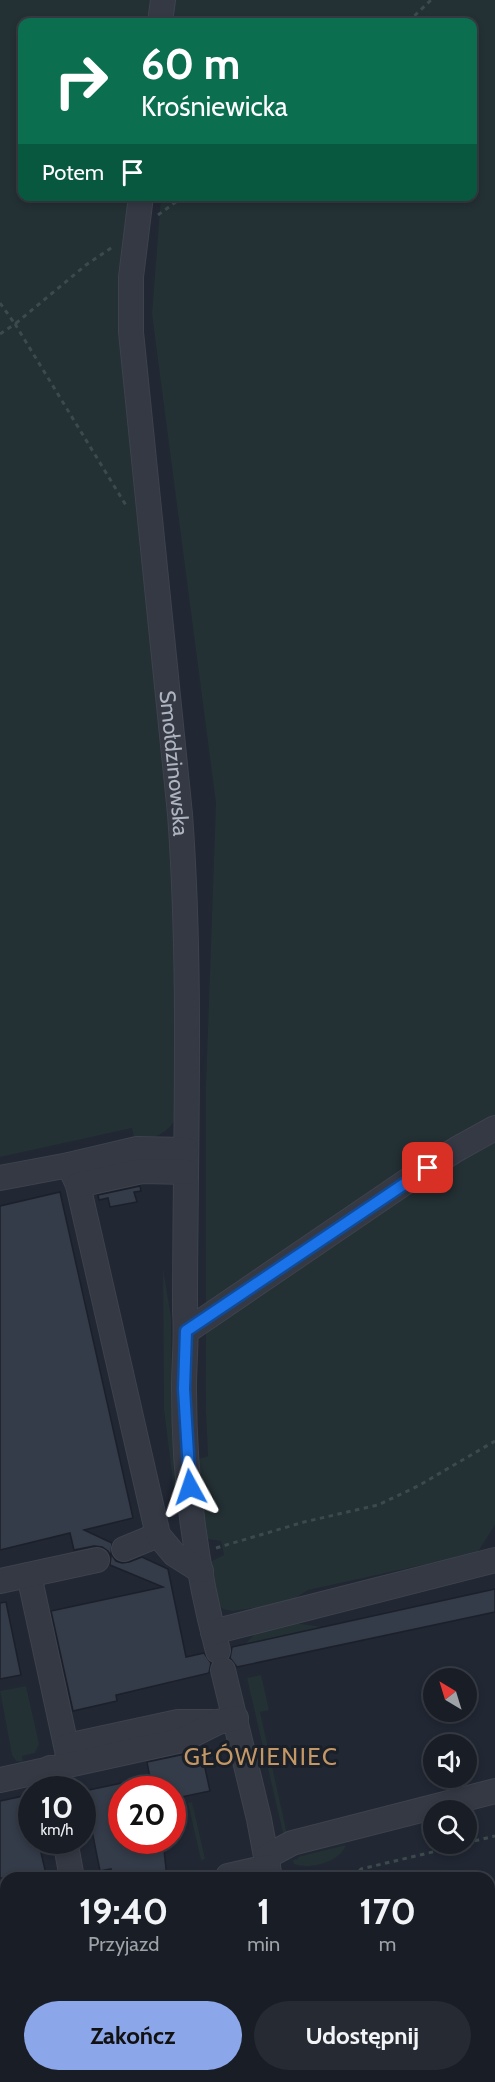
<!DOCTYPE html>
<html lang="pl">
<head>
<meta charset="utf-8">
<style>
	:root { --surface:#191d26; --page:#262a32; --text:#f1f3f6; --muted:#9fa2a7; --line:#373b43; --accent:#8ba7e9 }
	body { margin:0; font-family:Cabin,sans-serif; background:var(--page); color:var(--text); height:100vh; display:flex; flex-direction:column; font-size:22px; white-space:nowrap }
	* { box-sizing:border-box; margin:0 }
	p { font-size:20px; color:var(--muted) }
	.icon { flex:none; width:33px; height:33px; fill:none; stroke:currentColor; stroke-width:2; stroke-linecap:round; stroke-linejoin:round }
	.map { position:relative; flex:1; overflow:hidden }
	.sheet { position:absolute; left:0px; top:1872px; width:495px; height:210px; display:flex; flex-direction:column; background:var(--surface); border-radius:18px 18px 0 0; box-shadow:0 3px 9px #0003,0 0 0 2px var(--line) }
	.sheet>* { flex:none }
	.banner { position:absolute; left:18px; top:18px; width:459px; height:183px; border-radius:12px; box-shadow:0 3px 9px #0003,0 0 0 2px var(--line); background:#0b6e4f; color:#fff; overflow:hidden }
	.needle { width:39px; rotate:322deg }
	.fabs { position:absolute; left:423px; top:1668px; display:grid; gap:12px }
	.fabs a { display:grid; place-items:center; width:54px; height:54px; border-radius:50%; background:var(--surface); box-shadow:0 3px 9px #0003,0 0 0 2px var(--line); font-size:30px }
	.speed { position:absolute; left:18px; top:1776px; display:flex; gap:12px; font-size:30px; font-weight:700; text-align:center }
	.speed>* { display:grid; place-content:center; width:78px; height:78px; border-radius:50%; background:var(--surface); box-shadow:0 3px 9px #0003,0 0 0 2px var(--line); line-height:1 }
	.speed small { font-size:15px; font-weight:400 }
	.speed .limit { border:9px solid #d22; background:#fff; color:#111 }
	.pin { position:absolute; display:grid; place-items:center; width:51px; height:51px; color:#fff; margin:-26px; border-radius:12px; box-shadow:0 3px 9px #0006 }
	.me { position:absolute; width:66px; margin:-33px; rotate:355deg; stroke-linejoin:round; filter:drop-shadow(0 0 4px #0008) }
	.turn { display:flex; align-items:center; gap:21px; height:126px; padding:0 24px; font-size:27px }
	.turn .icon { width:78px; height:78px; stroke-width:2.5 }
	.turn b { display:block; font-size:42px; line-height:51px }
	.then { display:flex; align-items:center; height:57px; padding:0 24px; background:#0003; gap:12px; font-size:22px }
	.eta { display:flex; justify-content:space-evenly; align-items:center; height:102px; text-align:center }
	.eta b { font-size:36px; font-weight:700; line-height:42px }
	.cta { display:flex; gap:12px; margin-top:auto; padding:12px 24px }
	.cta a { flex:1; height:69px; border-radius:36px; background:var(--accent); color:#111; font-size:24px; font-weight:700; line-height:69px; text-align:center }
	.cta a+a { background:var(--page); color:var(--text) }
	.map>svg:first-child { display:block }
	.green { fill:#233034 }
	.building { fill:#343b49; stroke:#1c202a; stroke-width:1.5 }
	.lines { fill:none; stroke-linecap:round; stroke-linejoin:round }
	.minor-casing { stroke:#3e424d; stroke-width:26 }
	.path { stroke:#3c4a4c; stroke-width:3; stroke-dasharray:4.5 4.5; stroke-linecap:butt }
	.minor { stroke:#343944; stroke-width:24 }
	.route-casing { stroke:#114b97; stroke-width:15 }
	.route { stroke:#1a73e8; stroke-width:10 }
	.labels { text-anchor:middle; stroke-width:6; stroke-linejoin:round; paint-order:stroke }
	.street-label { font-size:22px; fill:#aeb4c0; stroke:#1a1f28 }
	.neighbourhood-label { font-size:24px; letter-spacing:1.5px; fill:#c49766; stroke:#1a1f28 }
</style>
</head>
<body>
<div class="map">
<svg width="495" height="2082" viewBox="0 0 495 2082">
	<rect width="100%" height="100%" fill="#212733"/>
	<path class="green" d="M 0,0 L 155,0 L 152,22 L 22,22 L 22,196 L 132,197 L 176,861 L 176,1118 C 167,1135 153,1138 135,1142 L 132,1128 L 0,1157 Z
		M 175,0 L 495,0 L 495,1525 L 477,1553 L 308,1590 L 287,1603 L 233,1611 L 223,1609 L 216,1601 L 210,1562 L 224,1555 L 221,1541 L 208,1539 L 205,1536 L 198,1459 L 208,1456 L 206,1413 L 206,1085 L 216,803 L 152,314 L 161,197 L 472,196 L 472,22 L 173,22 Z
		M 163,1268 L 171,1317 L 172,1413 L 177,1515 L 164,1409 Z
		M 294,1623 L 322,1627 L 244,1645 L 256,1633 Z
		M 261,1675 L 269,1710 L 260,1712 L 287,1834 L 283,1833 L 247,1678 Z
		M 26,1686 L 39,1744 L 35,1753 L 22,1756 L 23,1762 L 16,1761 L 12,1755 L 0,1691 Z
		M 192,1802 L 205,1859 L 201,1860 L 188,1803 Z
		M 346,1845 C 340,1862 310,1870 294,1864 L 293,1860 L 298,1859 L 298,1857 Z"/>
	<path class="building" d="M 140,1186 L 141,1191 L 134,1192 L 137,1202 L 110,1207 L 108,1198 L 99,1200 L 98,1195 Z
		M 60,1192 L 133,1518 L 84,1530 L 112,1543 L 111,1554 L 116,1561 L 122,1563 L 129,1562 L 142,1557 L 168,1569 L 186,1657 L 204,1653 L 211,1663 L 209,1673 L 116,1695 L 117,1701 L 73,1711 L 51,1611 L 163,1587 L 110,1565 L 111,1556 L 108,1551 L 102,1547 L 94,1546 L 74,1550 L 70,1533 L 0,1550 L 0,1206 Z
		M 495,1589 L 495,1612 L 237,1667 L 230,1658 L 232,1647 Z
		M 6,1602 L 21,1675 L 0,1679 L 0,1603 Z
		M 185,1754 L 187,1762 L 203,1759 L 210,1791 L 172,1799 L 172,1790 L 124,1790 L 124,1783 L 150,1778 L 147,1762 Z
		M 122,1783 L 122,1840 L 163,1840 L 167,1878 L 112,1878 L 111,1869 L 100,1871 L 84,1791 Z
		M 28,1795 L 32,1809 L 32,1840 L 38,1840 L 47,1878 L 0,1878 L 0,1801 Z"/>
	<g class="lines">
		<defs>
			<g id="minor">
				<path d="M 160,22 L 163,0"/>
				<path id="s1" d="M 141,196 L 131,277 L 131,332 L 180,814 C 192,979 185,1145 185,1311 C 187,1337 184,1362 184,1388 C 184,1476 195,1566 218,1651"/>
				<path d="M 69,1165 L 78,1185 L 158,1535 L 124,1549"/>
				<path d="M 0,1178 L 69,1165 L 137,1149 L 186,1150"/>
				<path d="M 78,1185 L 142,1171 L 185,1172"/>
				<path d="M 187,1331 L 413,1177 L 457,1149 L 495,1128"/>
				<path d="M 158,1535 L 174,1554 L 201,1571"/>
				<path d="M 29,1575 L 70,1764"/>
				<path d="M 0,1581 L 97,1560"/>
				<path d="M 213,1632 L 495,1560"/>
				<path d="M 223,1670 L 259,1819 L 270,1878"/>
				<path d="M 67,1746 L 178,1722 L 213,1722"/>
				<path d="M 50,1768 L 54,1790"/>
				<path d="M 0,1780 L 182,1740 L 218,1722 L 236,1718"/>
				<path d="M 65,1840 L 72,1878"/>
				<path d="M 266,1857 L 292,1843 L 495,1791"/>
				<path d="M 228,1876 L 268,1867"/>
				<path d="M 114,2076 L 115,2082"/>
				<path d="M 309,2076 L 310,2082"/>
			</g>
		</defs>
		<use href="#minor" class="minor-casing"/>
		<path class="path" d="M 408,22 L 431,0
			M 158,215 L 184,196
			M 0,303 L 15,324 L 86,265 L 114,246
			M 0,334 L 15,324 L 127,507
			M 216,1548 L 304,1522 L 378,1505 L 418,1486 L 495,1441
			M 466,1843 L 495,1836
			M 354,1878 L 361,1869 L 466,1844
			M 489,1903 L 495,1901
			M 489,1986 L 495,1984"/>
		<use href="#minor" class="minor"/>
	</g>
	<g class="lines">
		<defs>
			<path id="route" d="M 190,1487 L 184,1389 L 186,1331 L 428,1168"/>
		</defs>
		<use href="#route" class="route-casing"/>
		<use href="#route" class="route"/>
	</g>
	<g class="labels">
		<g class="street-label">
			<text dy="8" stroke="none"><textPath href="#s1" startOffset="570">Smołdzinowska</textPath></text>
		</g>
		<g class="neighbourhood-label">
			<text x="261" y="1765">GŁÓWIENIEC</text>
		</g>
	</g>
</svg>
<div class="fabs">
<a><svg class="needle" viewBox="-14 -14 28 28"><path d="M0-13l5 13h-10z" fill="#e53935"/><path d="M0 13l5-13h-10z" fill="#9fa2a7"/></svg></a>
<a><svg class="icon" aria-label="sound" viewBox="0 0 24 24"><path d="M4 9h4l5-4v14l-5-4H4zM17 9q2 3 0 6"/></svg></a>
<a><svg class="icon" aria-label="search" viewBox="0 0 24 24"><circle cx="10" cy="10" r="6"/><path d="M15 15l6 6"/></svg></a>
</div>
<div class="speed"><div>10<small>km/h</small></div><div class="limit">20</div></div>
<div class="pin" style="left:428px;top:1168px;background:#d93025"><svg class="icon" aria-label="arrive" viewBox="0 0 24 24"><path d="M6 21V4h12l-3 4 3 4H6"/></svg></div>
<svg class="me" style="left:190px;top:1487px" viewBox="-20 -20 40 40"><path d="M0-17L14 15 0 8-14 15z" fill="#1a73e8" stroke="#fff" stroke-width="4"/></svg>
<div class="banner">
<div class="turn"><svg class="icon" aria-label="right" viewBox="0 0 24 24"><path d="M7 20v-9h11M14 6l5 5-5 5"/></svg><div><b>60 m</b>Krośniewicka</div></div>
<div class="then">Potem<svg class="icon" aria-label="arrive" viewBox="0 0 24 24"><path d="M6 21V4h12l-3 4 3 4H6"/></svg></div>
</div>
<section class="sheet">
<div class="eta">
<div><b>19:40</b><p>Przyjazd</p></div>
<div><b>1</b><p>min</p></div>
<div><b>170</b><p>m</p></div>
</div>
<div class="cta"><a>Zakończ</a><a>Udostępnij</a></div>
</section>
</div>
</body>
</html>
